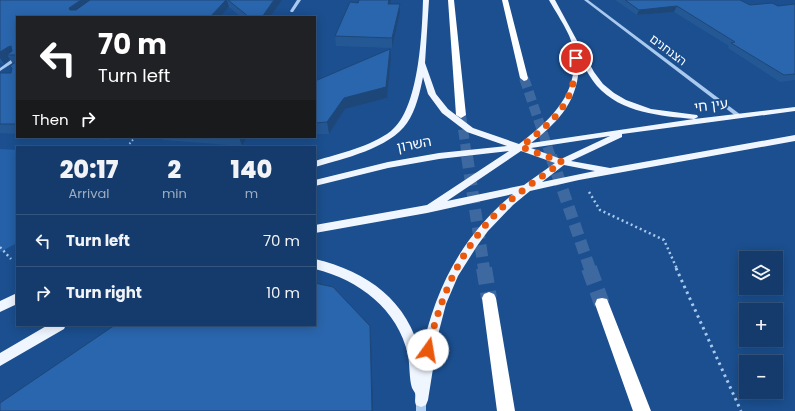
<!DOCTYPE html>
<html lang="en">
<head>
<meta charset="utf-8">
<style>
	:root { --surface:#143b6b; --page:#1d4271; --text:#f1f3f6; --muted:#9dadc1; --line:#33557e }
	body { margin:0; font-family:Poppins,"Noto Sans Hebrew",sans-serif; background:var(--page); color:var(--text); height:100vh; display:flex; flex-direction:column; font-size:15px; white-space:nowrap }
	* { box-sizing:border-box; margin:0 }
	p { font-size:13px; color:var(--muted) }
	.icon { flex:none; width:22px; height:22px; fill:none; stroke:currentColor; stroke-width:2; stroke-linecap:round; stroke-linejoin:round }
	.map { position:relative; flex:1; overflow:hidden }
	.panel { position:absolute; left:16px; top:146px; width:300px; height:180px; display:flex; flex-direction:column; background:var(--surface); border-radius:0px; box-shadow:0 2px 10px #0003,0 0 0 1px var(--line) }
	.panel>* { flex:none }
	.top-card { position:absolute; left:16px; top:16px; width:300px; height:122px; border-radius:0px; box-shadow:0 2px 10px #0003,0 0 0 1px var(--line); background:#202124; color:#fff; overflow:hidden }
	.tools { position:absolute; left:739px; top:251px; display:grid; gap:8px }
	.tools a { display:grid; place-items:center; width:44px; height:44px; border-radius:0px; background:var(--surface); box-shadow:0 2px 10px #0003,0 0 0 1px var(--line); font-size:20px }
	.pin { position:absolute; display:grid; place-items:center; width:34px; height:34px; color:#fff; margin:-17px; border:2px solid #fff; border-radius:50%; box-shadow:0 1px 4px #0007 }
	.me { position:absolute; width:44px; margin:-22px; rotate:13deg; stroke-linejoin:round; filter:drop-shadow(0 0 3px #0008) }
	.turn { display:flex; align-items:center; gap:14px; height:84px; padding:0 16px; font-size:18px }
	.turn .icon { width:52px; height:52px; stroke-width:2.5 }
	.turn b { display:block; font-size:28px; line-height:34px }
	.then { display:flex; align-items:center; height:38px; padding:0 16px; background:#0003; gap:8px; font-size:15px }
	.eta { display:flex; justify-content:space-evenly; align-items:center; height:68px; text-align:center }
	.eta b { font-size:24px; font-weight:800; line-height:28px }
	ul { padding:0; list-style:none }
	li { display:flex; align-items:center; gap:12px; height:52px; padding:0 16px; border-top:1px solid var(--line) }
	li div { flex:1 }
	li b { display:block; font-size:15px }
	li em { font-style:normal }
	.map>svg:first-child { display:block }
	.green { fill:#2461a8 }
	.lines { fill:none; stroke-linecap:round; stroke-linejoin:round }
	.highway-tunnel-far2 { stroke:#3d69a0; stroke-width:10; stroke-dasharray:10 4.5; stroke-linecap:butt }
	.highway-tunnel-far1 { stroke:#3d69a0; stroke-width:12; stroke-dasharray:12 6; stroke-linecap:butt }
	.highway-tunnel { stroke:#3d69a0; stroke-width:16; stroke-dasharray:16 8; stroke-linecap:butt }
	.path-far2 { stroke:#a9c9ee; stroke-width:2; stroke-dasharray:1.5 2.5; stroke-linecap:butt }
	.path-far1 { stroke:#a9c9ee; stroke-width:2.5; stroke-dasharray:2 3; stroke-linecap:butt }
	.path { stroke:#a9c9ee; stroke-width:3; stroke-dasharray:2.5 4; stroke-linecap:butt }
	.minor { fill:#a9c9ee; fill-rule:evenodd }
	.major { fill:#f0f6ff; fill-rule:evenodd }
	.highway { fill:#fff; fill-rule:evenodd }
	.wall { fill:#245895 }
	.shaded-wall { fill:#1d4779 }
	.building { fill:#2a66ad; stroke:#1d4779 }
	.route { stroke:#ea580c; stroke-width:7; stroke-dasharray:0 12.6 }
	.labels { text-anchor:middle; stroke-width:4; stroke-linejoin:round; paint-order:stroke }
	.far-street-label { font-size:12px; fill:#fff; stroke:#1b4f8f }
	.street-label { font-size:14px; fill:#fff; stroke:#1b4f8f }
</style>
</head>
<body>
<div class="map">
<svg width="795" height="411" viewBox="0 0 795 411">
	<rect width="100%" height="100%" fill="#1b4f8f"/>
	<path class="green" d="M 0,149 L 17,150 L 17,243 L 0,252 Z"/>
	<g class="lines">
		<path class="highway-tunnel-far2" d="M 524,78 L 551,157
			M 461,115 L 467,157"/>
		<path class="highway-tunnel-far1" d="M 467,156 L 484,269
			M 551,156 L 590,269"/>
		<path class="highway-tunnel" d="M 484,268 L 489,298
			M 589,268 L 602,304"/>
		<path class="path-far2" d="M 127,147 L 135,137"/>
		<path class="path-far1" d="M 589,192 L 600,210 L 664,240 L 677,269
			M 0,247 L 11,259"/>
		<path class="path" d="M 676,268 L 741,411"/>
		<path class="minor" d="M 297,0 L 301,0 L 293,12 L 291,12 L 290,11 Z
			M 584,0 L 588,0 L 741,115 L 741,117 L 737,117 Z
			M 15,57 L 17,57 L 17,60 L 0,71 L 0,68 Z
			M 421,395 L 425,396 L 426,400 L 426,411 L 416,411 L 416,400 L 417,396 Z"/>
		<path class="major" d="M 423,0 L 429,0 L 425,63 L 436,94 L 448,109 L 473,128 L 519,144 C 553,118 582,91 572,44 C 570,33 555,11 549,0 L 555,0 L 594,72 L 603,84 L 614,93 L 626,100 L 651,109 L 697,115 L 698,117 L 694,119 L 795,107 L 795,111 L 622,134 L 622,137 L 571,161 L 610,168 L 795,135 L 795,141 L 579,180 L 530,191 L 513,205 L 488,231 L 477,246 L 458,276 L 446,304 L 439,331 L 428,400 L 426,405 L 421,407 L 416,405 C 414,400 416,398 415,393 C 414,391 413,390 412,388 C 409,378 410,366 408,355 C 398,309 359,280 315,269 L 315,259 C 368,272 408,300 421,356 C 434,290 461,237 513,194 L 427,213 L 315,233 L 315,225 L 427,205 L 509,151 L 439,159 L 388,168 L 315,186 L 315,180 L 388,162 L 439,153 L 507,146 L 467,132 L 442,113 L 428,94 L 423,77 C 420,92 416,110 407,123 C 390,148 343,159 315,167 L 315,161 C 340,153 370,147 391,131 C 419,109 422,34 423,0 ZM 579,58 C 585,67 590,78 597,86 C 621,113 661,116 694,119 L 531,143 C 562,119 580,98 579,58 ZM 610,136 L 561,159 L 531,148 ZM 521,151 L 555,163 L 524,185 L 447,201 ZM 564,165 L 595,171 L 542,182 Z
			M 17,293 L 17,304 L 0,312 L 0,301 Z
			M 48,325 L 66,325 L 64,329 L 0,366 L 0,353 Z"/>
		<path class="highway" d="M 448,0 L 454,0 L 466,115 L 461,118 L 456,115 Z
			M 502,0 L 508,0 L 528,78 L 527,80 L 524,81 L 520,78 Z
			M 489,292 L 494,294 L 496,298 L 515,411 L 497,411 L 482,298 L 484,294 Z
			M 602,298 L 607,299 L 609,304 L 651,411 L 633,411 L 595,304 L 597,299 Z"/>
	</g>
	<path class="wall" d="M 0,0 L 282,0 L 270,17 L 241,17 L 229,7 L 220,17 L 17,17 L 17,134 L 0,133 L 0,73 L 11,73 L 12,69 L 10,66 L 13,64 L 10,59 L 4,64 L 0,63 Z
		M 359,0 L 391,0 L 390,4 L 400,4 L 400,13 L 392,48 L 336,46 L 335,36 L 358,3 Z
		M 615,0 L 740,0 L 750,5 L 778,6 L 795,4 L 795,80 L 780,82 L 728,48 L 729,46 L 674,12 L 637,15 Z
		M 391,59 L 387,98 L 345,109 L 329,134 L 315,134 L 315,81 Z
		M 66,137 L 112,137 L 109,140 Z
		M 161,137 L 247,137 L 242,146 L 163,140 Z"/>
	<path class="shaded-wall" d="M 81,0 L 96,0 L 74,17 L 69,8 Z
		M 226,0 L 227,0 L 229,7 L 220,17 L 210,17 Z
		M 274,0 L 282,0 L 270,17 L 262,17 Z
		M 389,0 L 391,0 L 388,13 L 388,4 Z
		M 400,4 L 400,13 L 392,48 L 392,38 Z
		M 677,6 L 674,12 L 637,15 L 639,10 Z
		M 11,46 L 17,55 L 7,55 L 10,59 L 4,64 L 0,58 L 0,52 L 8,47 Z
		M 390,49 L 391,59 L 387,98 L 345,109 L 329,134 L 327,122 L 344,98 Z
		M 239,137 L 247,137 L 242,146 Z
		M 370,326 L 371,338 L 373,411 L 372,411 Z"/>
	<path class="building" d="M 0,0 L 81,0 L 69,8 L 70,10 L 76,10 L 90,0 L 226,0 L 210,17 L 17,17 L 17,55 L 7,55 L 12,51 L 11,46 L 8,47 L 0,52 Z
		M 228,0 L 274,0 L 262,17 L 249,17 Z
		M 359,0 L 389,0 L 388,4 L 400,4 L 392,38 L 335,36 L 350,2 L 358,3 Z
		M 625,0 L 740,0 L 750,5 L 772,3 L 778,6 L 795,4 L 795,74 L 784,75 L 731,43 L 735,42 L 677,6 L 639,10 Z
		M 390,49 L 386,87 L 344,98 L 327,122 L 315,123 L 315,81 Z
		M 17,61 L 17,124 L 0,124 L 0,73 L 11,73 L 12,68 L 10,66 Z
		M 315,283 L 333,287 L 370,326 L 372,411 L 0,411 L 0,403 L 115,325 L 315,325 Z"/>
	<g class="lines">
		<path class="route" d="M 428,350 C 441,294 462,244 506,204 C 523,189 543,176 562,162 L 521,147 C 555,119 575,105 576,58"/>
	</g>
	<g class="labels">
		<g class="far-street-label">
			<text transform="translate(668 50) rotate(37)" y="4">הצנחנים</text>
		</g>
		<g class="street-label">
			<text transform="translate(711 105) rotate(-7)" y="5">עין חי</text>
			<text transform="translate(414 144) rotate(-11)" y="5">השרון</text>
		</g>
	</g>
</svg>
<div class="tools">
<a><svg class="icon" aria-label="layers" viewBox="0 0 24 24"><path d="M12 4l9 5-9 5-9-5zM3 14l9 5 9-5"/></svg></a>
<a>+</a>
<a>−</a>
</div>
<div class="pin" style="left:576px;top:58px;background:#d93025"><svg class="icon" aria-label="arrive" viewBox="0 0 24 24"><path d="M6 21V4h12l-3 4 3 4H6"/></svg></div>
<svg class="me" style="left:428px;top:350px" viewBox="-20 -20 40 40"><circle r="19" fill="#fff"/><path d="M0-13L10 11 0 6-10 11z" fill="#ea580c"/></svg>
<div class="top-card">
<div class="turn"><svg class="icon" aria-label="left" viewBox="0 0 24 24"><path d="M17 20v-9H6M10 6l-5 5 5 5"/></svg><div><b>70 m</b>Turn left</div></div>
<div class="then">Then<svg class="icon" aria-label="right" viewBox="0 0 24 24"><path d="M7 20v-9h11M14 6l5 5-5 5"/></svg></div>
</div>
<section class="panel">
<div class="eta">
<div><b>20:17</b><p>Arrival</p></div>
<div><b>2</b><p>min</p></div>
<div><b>140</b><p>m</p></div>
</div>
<ul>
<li><svg class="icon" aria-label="left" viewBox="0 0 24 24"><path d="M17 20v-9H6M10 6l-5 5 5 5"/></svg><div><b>Turn left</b></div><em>70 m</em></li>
<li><svg class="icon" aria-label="right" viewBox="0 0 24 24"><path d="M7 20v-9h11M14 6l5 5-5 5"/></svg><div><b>Turn right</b></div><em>10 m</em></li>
</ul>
</section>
</div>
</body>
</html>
